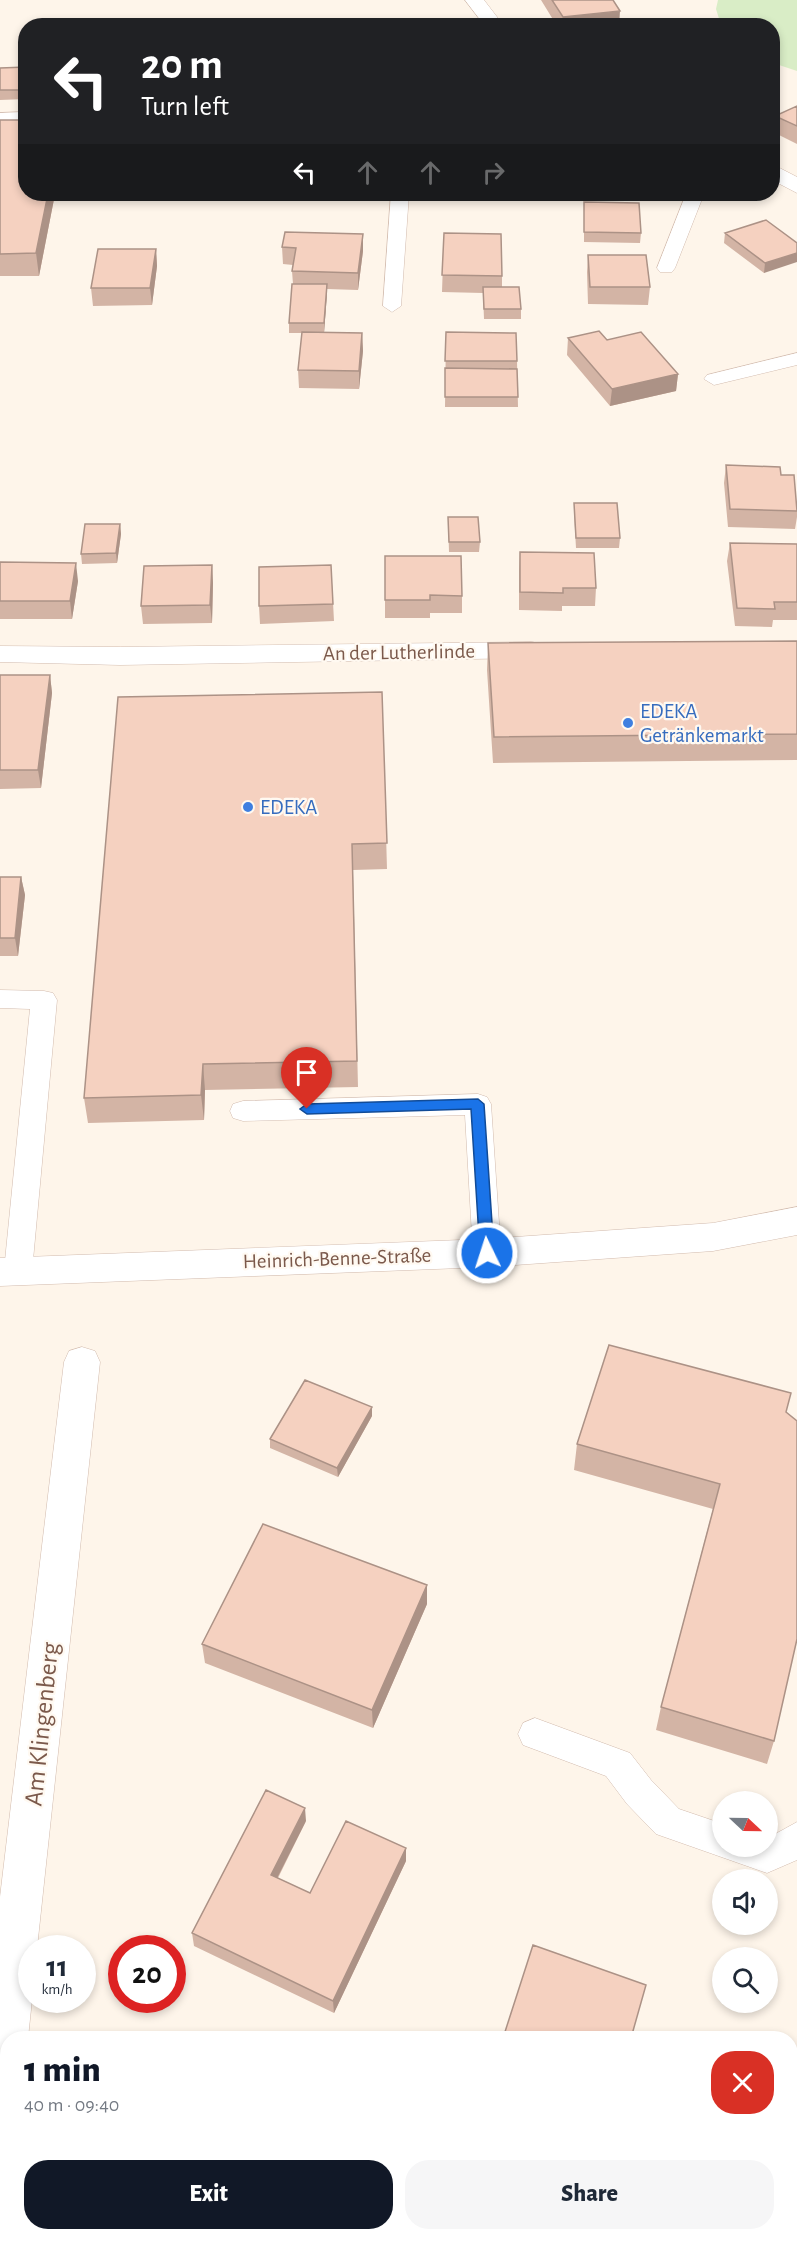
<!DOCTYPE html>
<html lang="en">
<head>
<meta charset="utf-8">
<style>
	:root { --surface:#fff; --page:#f6f6f7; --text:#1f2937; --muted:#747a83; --accent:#111827 }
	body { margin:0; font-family:"Alegreya Sans",sans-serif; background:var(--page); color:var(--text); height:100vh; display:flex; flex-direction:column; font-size:22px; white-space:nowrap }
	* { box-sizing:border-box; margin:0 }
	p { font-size:20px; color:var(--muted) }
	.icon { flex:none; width:33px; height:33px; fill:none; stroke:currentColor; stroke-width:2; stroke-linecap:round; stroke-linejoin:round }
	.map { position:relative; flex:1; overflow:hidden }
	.sheet { position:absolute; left:0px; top:2031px; width:798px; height:210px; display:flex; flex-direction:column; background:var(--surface); border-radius:24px 24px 0 0; box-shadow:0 3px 9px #0003 }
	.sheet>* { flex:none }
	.top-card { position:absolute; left:18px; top:18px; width:762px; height:183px; border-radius:24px; box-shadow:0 3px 9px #0003; background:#202124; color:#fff; overflow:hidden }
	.needle { width:39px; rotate:112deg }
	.tools { position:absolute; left:712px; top:1791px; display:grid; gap:12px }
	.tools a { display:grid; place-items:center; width:66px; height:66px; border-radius:50%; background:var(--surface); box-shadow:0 3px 9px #0003; font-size:30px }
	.speed { position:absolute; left:18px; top:1935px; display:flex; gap:12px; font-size:30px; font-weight:700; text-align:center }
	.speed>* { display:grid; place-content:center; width:78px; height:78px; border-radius:50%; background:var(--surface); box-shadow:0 3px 9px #0003; line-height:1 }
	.speed small { font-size:15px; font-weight:400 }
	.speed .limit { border:9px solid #d22; background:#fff; color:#111 }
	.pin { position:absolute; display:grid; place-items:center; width:51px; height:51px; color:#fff; margin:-62px -26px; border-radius:50% 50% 50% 0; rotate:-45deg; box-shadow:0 0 6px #0007 }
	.pin .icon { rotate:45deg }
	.me { position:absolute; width:66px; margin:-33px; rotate:356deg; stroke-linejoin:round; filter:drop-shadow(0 0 4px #0008) }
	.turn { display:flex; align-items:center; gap:21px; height:126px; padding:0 24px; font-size:27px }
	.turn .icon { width:78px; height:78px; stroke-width:2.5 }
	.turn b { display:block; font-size:42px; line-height:51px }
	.lanes { display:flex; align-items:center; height:57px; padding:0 24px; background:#0003; justify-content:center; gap:30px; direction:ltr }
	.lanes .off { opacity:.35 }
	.round { display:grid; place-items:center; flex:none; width:63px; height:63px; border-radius:24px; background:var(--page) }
	.overview { display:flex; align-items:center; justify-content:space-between; height:102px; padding:0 24px }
	h1 { font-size:36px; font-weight:800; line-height:45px; color:var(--accent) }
	.action { display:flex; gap:12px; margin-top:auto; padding:12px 24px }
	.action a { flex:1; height:69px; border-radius:24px; background:var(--accent); color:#fff; font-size:24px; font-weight:800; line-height:69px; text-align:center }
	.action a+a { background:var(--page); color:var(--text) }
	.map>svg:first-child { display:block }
	.green { fill:#d9edc6 }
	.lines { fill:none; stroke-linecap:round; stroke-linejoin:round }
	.lane-casing { stroke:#d2bbae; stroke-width:1 }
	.street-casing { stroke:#d2bbae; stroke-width:1 }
	.lane { fill:#fff; fill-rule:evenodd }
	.street { fill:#fff; fill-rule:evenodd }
	.wall { fill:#d3b4a5 }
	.shaded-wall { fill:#ac9286 }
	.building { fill:#f5d1c0; stroke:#ac9286; stroke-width:1.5 }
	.route { fill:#1a73e8; stroke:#114b97; stroke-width:1.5 }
	.shop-dot { fill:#3f7fe0; stroke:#fff9f1; stroke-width:2 }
	.labels { text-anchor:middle; stroke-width:4.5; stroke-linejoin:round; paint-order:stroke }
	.street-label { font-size:21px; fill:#7b594b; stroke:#fff9f1 }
	.shop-label { font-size:21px; fill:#366cbe; stroke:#fff9f1; text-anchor:start }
	.near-street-label { font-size:26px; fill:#7b594b; stroke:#fff9f1 }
</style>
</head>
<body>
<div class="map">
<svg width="797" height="2241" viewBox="0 0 797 2241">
	<rect width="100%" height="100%" fill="#fef5ea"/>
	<path class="green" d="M 718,0 L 797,0 L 797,71 L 773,63 L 772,26 L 721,25 L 716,9 Z"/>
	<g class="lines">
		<defs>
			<path id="lane" d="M 391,194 L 409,194 L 401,306 L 392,312 L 383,306 Z
				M 686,194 L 704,194 L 675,268 L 672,272 L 660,272 L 657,268 Z
				M 797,353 L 797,365 L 714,385 L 704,379 L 707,375 Z
				M 0,990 L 44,991 L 53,993 L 57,1000 L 32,1271 L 28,1279 L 18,1283 L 8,1279 L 4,1271 L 30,1009 L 0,1008 Z
				M 478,1094 L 487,1097 L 491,1104 L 501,1253 L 497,1261 L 487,1264 L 477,1261 L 473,1253 L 465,1115 L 243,1121 L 233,1118 L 230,1111 L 233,1104 L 243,1101 Z
				M 535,1718 L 630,1753 L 651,1780 L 679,1809 L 723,1824 L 723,1846 L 768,1846 L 768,1838 L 797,1822 L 797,1860 L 767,1873 L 656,1834 L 627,1804 L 606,1776 L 523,1745 L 518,1734 L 523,1723 Z"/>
			<path id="street" d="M 465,0 L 484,0 L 504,26 L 485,26 Z
				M 26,112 L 26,124 L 0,125 L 0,113 Z
				M 772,164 L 797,177 L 797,193 L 772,180 Z
				M 532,642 L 542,644 L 545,650 L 542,656 L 532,658 L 120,665 L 0,662 L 0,646 L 120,647 Z
				M 797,1207 L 797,1235 L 713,1251 L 487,1267 L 0,1286 L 0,1258 L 487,1239 L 713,1223 Z
				M 82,1347 L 95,1351 L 100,1362 L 37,1948 L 32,1948 L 32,2000 L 28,2038 L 8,2038 L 8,2106 L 0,2109 L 0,1897 L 64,1362 L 69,1351 Z"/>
		</defs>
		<use href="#lane" class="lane-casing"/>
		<use href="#street" class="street-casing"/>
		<use href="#lane" class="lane"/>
		<use href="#street" class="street"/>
	</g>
	<path class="wall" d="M 541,0 L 613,0 L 619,26 L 557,26 Z
		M 26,67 L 26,99 L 0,100 L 0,68 Z
		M 797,106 L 797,144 L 773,132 L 775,116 Z
		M 0,120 L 55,194 L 39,276 L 0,276 Z
		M 419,194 L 450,194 L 450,195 L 419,195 Z
		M 584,202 L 641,233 L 640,243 L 584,242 Z
		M 444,233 L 502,276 L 502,287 L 521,309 L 521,319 L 484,319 L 483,293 L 442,292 Z
		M 725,233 L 797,243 L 764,273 L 724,243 Z
		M 363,234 L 363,251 L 358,290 L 327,289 L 324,333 L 362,333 L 363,351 L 359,389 L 299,388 L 298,370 L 302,333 L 289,333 L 289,323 L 293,284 L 292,271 L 293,265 L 283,264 L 282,247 Z
		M 156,249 L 157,266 L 152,305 L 93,306 L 91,288 Z
		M 588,255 L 650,287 L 648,305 L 588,304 L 587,272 Z
		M 446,332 L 517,361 L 518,407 L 445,407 Z
		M 568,338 L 607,340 L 678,374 L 676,391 L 610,406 L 567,355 Z
		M 726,465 L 781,475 L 797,503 L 797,517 L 795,529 L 728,527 L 724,483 Z
		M 574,503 L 620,538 L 619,548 L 576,548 L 574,513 Z
		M 448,517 L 480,542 L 479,552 L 449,552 Z
		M 120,524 L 121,534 L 117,563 L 82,564 L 81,554 Z
		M 730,543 L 797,544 L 797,620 L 773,620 L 772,627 L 735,626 L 727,561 Z
		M 520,552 L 596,588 L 595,606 L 562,606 L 562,611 L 519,610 L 519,570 Z
		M 385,556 L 462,596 L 462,613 L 430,613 L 430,618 L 385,618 Z
		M 0,562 L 78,581 L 72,619 L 0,619 Z
		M 212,565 L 213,583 L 212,623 L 143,624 L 141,606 Z
		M 331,565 L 334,621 L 260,624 L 259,606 Z
		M 797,641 L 797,760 L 493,763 L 487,670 L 488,643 Z
		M 0,675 L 50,675 L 52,693 L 41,788 L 0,789 Z
		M 382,692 L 387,869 L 353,870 L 358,1087 L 205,1090 L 204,1120 L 88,1123 L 84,1098 Z
		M 0,877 L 21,877 L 25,895 L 18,956 L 0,956 Z
		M 786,1412 L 774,1741 L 767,1764 L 656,1730 L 661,1707 L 713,1509 L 574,1470 L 577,1444 Z
		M 372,1416 L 338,1477 L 270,1448 L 270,1439 Z
		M 427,1604 L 373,1728 L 205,1663 L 202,1644 Z
		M 306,1821 L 278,1878 L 310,1893 L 406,1861 L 334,2013 L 194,1946 L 192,1933 Z
		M 441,2234 L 619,2234 L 617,2241 L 582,2241 L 578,2240 Z"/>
	<path class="shaded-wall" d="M 620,11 L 619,26 L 562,26 L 563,17 Z
		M 48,194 L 55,194 L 39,276 L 36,253 Z
		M 363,234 L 363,251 L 358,290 L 358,273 Z
		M 156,249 L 157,266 L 152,305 L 150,288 Z
		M 797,253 L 797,262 L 764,273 L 765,263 Z
		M 327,284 L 327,294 L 324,333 L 324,323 Z
		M 362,333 L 363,351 L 359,389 L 359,371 Z
		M 678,374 L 676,391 L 610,406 L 612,389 Z
		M 120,524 L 121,534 L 117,563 L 116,553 Z
		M 76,563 L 78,581 L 72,619 L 70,601 Z
		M 212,565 L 213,583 L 212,623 L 210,605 Z
		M 50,675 L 52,693 L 41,788 L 38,770 Z
		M 21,877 L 25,895 L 18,956 L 15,938 Z
		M 203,1064 L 205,1090 L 204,1120 L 201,1095 Z
		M 372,1407 L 372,1416 L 338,1477 L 337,1468 Z
		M 427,1585 L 427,1604 L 373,1728 L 372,1710 Z
		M 305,1808 L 306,1821 L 272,1888 L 271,1875 Z
		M 406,1848 L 406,1861 L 334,2013 L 333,2001 Z
		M 300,2234 L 305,2234 L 302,2241 L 297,2241 Z"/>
	<path class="building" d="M 552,0 L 613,0 L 620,11 L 563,17 Z
		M 26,67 L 26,90 L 0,90 L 0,68 Z
		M 797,106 L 797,126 L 775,116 Z
		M 0,120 L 26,120 L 26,194 L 48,194 L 36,253 L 0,254 Z
		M 584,202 L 639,203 L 641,233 L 584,232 Z
		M 766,220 L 797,243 L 797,253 L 765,263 L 725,233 Z
		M 285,232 L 363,234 L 358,273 L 292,271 L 296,248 L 282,247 Z
		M 444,233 L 501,234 L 502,276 L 442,275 Z
		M 98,249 L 156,249 L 150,288 L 91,288 Z
		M 588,255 L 646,255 L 650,287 L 590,287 Z
		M 292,284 L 327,284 L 324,323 L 289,323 Z
		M 483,287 L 519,287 L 521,309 L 484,309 Z
		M 599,331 L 607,340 L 641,332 L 678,374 L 612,389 L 568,338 Z
		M 302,332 L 362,333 L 359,371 L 298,370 Z
		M 446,332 L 516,333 L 517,361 L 445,361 Z
		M 445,368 L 517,369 L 518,397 L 445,397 Z
		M 726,465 L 780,467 L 781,475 L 794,475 L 797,511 L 730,509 Z
		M 574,503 L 617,503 L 620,538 L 576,538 Z
		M 448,517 L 478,517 L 480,542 L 449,542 Z
		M 85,524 L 120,524 L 116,553 L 81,554 Z
		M 730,543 L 797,544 L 797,602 L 774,602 L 775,609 L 737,608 Z
		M 520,552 L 594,553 L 596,588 L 563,588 L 563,593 L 520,592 Z
		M 385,556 L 461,556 L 462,596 L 430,595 L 430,600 L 385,600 Z
		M 0,562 L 76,563 L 70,601 L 0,601 Z
		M 212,565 L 210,605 L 141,606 L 144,566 Z
		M 331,565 L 333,604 L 259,606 L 259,567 Z
		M 797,641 L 797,734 L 494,737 L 488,643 Z
		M 0,675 L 50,675 L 38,770 L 0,770 Z
		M 382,692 L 387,843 L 352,844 L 357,1061 L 203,1064 L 201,1095 L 84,1098 L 118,697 Z
		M 0,877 L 21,877 L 15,938 L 0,938 Z
		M 609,1345 L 791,1393 L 786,1412 L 797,1421 L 797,1639 L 774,1741 L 661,1707 L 720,1484 L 577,1444 Z
		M 305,1380 L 372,1407 L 337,1468 L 270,1439 Z
		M 263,1524 L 427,1585 L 372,1710 L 202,1644 Z
		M 266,1790 L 305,1808 L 271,1875 L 310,1893 L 346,1821 L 406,1848 L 333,2001 L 192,1933 Z
		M 533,1945 L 646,1985 L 631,2038 L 503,2038 Z
		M 163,2234 L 185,2234 L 194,2237 L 195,2234 L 300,2234 L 297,2241 L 160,2241 Z
		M 441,2234 L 580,2234 L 578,2241 L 439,2241 Z
		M 598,2234 L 619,2234 L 617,2241 Z"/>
	<path class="route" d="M 478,1099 L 484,1104 L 494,1253 L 487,1258 L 480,1253 L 471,1109 L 307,1114 L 300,1109 L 307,1104 Z"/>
	<g class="shop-dot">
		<circle cx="628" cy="723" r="6"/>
		<circle cx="248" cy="807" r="6"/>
	</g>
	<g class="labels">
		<g class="street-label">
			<text transform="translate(399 652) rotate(-1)" y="7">An der Lutherlinde</text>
			<text transform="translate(337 1258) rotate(-2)" y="7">Heinrich-Benne-Straße</text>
		</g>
		<g class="shop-label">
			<text x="640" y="718">EDEKA<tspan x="640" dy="24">Getränkemarkt</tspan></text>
			<text x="260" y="814">EDEKA</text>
		</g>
		<g class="near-street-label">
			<text transform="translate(41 1724) rotate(-84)" y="9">Am Klingenberg</text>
		</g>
	</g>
</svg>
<div class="tools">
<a><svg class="needle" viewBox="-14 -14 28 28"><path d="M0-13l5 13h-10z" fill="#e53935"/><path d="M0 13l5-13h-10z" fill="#747a83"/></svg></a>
<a><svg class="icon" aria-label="sound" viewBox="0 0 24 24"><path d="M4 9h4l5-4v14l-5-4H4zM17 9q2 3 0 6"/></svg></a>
<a><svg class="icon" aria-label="search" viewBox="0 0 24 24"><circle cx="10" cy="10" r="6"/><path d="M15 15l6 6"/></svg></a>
</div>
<div class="speed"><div>11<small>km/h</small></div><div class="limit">20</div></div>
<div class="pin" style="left:307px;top:1109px;background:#d93025"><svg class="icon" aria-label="arrive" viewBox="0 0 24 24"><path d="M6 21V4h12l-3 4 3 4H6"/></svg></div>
<svg class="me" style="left:487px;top:1253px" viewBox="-20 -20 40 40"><circle r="17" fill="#1a73e8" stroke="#fff" stroke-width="3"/><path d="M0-11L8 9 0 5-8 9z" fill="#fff"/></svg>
<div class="top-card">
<div class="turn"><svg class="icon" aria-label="left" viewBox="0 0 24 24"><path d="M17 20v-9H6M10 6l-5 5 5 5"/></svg><div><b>20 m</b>Turn left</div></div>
<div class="lanes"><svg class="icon" aria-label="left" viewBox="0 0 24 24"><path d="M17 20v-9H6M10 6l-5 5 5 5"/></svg><svg class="icon off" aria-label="ahead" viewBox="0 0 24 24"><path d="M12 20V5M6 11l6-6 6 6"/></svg><svg class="icon off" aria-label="ahead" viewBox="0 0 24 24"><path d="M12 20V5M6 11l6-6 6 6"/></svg><svg class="icon off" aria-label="right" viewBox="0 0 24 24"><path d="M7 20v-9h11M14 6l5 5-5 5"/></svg></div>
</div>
<section class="sheet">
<div class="overview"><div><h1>1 min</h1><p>40 m · 09:40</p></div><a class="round" style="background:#d93025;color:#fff"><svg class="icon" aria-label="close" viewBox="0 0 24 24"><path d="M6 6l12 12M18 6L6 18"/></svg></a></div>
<div class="action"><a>Exit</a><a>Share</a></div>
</section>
</div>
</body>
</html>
